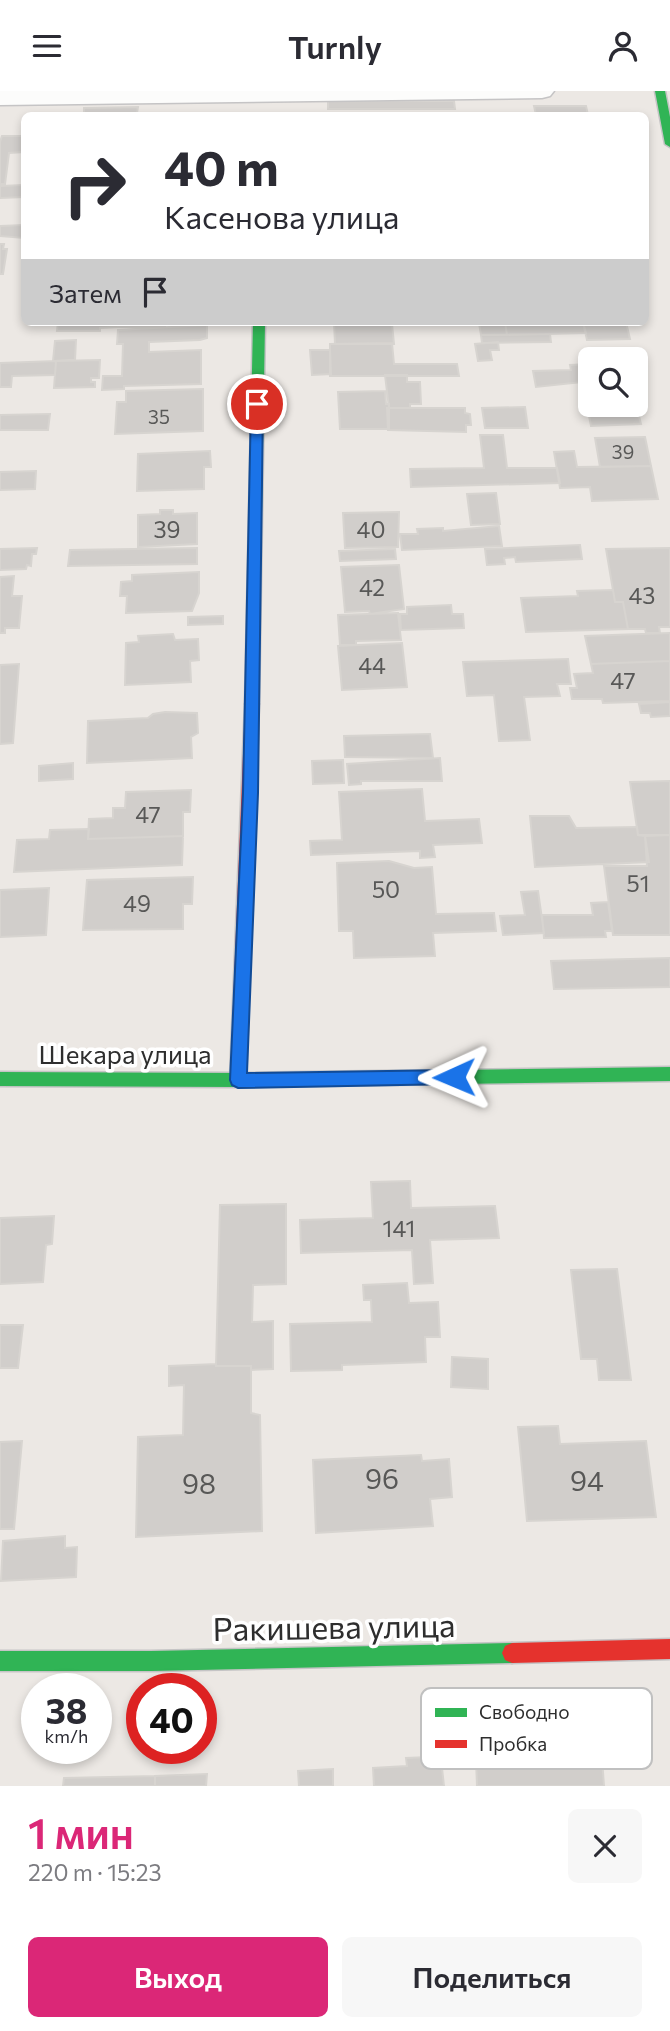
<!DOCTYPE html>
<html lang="ru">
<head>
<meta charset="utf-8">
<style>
	:root { --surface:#fff; --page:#f7f7f7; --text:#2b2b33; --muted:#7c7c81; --accent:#db2777 }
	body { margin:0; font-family:Commissioner,sans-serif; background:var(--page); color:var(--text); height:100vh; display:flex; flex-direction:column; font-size:26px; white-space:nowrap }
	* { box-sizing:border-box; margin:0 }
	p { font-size:23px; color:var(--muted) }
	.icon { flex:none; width:38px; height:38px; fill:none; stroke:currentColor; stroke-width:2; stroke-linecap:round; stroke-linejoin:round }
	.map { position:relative; height:1695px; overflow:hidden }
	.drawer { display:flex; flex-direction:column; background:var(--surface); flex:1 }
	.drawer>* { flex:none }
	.guide { position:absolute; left:21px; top:21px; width:628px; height:214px; border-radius:10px; box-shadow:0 4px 10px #0003; background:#fff; color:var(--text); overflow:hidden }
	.fabs { position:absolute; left:578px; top:256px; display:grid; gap:14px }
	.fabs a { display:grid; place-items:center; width:70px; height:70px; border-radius:10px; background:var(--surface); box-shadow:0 4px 10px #0003; font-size:35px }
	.speed { position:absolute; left:21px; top:1582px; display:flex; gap:14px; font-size:35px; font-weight:700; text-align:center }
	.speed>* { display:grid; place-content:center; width:91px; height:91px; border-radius:50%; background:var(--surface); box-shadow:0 4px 10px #0003; line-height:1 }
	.speed small { font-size:18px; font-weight:400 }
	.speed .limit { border:10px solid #d22; background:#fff; color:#111 }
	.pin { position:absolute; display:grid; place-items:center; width:60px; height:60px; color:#fff; margin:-30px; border:4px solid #fff; border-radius:50%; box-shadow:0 2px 7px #0007 }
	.me { position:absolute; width:77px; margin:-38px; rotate:269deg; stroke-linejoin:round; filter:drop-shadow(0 0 5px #0008) }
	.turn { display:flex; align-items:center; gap:24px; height:147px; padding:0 28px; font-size:32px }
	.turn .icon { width:91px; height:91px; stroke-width:2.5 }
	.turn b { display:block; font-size:49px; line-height:60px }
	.then { display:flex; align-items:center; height:66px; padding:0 28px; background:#0003; gap:14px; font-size:26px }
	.round { display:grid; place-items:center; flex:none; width:74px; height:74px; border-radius:10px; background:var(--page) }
	.summary { display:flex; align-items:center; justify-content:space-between; height:119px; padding:0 28px }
	h1 { font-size:42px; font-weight:600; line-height:52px; color:var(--accent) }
	.cta { display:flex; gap:14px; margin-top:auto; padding:14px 28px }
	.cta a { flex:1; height:80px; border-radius:10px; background:var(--accent); color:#fff; font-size:28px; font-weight:600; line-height:80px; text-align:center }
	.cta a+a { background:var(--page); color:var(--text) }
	header { display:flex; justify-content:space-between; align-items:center; height:91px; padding:0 28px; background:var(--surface); font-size:32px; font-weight:600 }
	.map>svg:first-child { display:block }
	.building { fill:#d1cecb; stroke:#d7d4d0; stroke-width:2 }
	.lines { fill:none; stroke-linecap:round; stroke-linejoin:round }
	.street-casing { stroke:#c5c4c5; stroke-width:3 }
	.fast-casing { stroke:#c5c4c5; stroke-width:3 }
	.jam-casing { stroke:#c5c4c5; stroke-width:3 }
	.street { fill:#fcfcfb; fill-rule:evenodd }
	.fast { fill:#30b455; fill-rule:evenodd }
	.jam { fill:#e5322d; fill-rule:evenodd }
	.route { fill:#1a73e8; stroke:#114b97; stroke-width:2 }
	.labels { text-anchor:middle; stroke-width:7; stroke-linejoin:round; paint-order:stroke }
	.far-number-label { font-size:19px; fill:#585857 }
	.number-label { font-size:23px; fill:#585857 }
	.street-label { font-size:26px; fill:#2e2e2e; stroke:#fff }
	.near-number-label { font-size:28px; fill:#585857 }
	.near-street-label { font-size:32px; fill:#2e2e2e; stroke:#fff }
	.key { fill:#fff; stroke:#c0c0c0; stroke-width:2 }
	.key-label { font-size:19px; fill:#2e2e2e }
</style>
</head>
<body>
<header><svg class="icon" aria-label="menu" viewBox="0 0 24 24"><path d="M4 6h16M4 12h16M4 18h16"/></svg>Turnly<svg class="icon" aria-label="person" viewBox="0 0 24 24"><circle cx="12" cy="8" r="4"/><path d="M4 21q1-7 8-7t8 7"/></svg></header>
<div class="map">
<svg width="670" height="1695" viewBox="0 0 670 1695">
	<rect width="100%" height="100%" fill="#ece8e4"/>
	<path class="building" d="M 328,10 L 454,10 L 455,18 L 328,18 Z
		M 534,15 L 586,15 L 588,24 L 536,24 Z
		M 138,16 L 137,22 L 84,24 L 84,17 Z
		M 2,45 L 24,45 L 24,61 L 9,62 L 5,93 L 0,93 L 0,51 Z
		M 24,94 L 24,106 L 0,107 L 0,95 Z
		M 24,134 L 24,147 L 0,145 L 0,135 Z
		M 0,153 L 4,153 L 3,158 L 7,158 L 3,183 L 0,183 Z
		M 58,231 L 118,231 L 118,236 L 100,237 L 100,240 L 57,240 Z
		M 118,231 L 205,231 L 165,233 L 165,236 L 118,236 Z
		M 334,231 L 412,231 L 412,233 L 392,233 L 394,253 L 335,253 Z
		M 463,231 L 505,231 L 507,244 L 481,244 L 479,232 Z
		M 505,231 L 583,231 L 586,242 L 507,244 Z
		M 583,231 L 626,231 L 630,248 L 587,249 Z
		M 207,234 L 207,247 L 200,249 L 149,251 L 149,261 L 201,259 L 201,293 L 124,295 L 124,298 L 102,299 L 103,285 L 122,285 L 123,253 L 117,253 L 118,239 Z
		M 550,243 L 551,251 L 482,252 L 481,244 Z
		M 76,249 L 75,269 L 53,270 L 55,250 Z
		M 498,251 L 499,259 L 490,259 L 492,269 L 478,270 L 475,253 Z
		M 392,252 L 394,273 L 457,273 L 459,285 L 330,285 L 330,253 Z
		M 310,259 L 330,259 L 331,283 L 312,284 Z
		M 100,269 L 99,287 L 91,287 L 91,291 L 95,291 L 95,296 L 54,297 L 56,270 Z
		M 56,270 L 55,284 L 12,285 L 11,296 L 0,296 L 0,272 Z
		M 590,273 L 590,313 L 635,313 L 635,309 L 641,333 L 591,335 L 582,291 L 536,296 L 533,280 L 571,279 L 570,274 Z
		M 385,284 L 407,284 L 407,291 L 420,291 L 421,313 L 410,313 L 410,317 L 389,317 Z
		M 203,298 L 203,340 L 115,343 L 117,311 L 126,311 L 126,300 Z
		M 385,300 L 386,313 L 389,313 L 389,338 L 340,338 L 338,301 Z
		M 525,316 L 528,337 L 485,337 L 482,317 Z
		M 387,317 L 465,317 L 465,322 L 470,323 L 471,334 L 466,334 L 466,341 L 388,339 Z
		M 50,323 L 48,339 L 0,339 L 0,324 Z
		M 480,344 L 503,344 L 507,377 L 557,377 L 560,392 L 411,396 L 410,378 L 484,377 Z
		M 645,346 L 651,375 L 600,376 L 595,347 Z
		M 210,360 L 211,376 L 204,376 L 204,398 L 137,400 L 138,363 Z
		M 574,360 L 577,376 L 651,375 L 658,408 L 592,410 L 590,396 L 560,397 L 554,361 Z
		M 36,380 L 35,398 L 0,399 L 0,381 Z
		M 496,402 L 500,433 L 471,434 L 467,403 Z
		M 160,419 L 173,419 L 173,423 L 197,422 L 197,453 L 138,456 L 138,424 L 160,423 Z
		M 399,421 L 398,456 L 345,457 L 343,422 Z
		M 499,435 L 502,455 L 402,459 L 400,443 L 418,443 L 417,438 L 443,437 L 443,440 Z
		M 580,454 L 582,468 L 516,471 L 515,466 L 504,467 L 505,473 L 487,474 L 485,458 Z
		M 37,457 L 36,463 L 32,463 L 31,475 L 27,474 L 26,478 L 0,479 L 0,458 Z
		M 197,457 L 197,473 L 68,475 L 70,459 Z
		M 670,457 L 670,536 L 659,536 L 660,542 L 646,542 L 645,538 L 628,538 L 623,511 L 615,511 L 606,458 Z
		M 395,458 L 396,468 L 340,470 L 339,460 Z
		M 399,474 L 404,518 L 370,523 L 369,520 L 345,521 L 341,476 Z
		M 199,481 L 199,502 L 192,520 L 126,522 L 127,505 L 120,505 L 121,491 L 132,490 L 132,484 Z
		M 14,485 L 12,505 L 22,505 L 19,537 L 5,537 L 5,542 L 0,542 L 0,486 Z
		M 613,499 L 615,511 L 623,511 L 628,538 L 526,541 L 521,507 L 578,505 L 577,500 Z
		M 451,514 L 452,523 L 463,523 L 464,537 L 401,539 L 400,523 L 407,523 L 407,516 Z
		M 398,522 L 401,549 L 356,550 L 356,554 L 340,554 L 338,524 Z
		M 223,525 L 223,533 L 188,534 L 188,526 Z
		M 670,542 L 670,570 L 591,573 L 585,545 Z
		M 173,543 L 175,549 L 198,548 L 199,569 L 190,570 L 191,591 L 125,594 L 126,552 L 139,551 L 138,545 Z
		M 402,552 L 407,596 L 342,599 L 338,555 Z
		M 568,568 L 571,593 L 557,593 L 560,605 L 524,606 L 530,649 L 499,650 L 494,604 L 467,605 L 463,571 Z
		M 670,570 L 670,610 L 603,612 L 602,608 L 572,608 L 570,597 L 577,597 L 574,583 L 593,582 L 591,573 Z
		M 19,573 L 13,652 L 0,653 L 0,574 Z
		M 670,611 L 670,625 L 651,626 L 650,622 L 641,622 L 639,613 Z
		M 165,621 L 197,622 L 198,642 L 191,646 L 192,667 L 87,672 L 88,630 L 148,627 L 153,623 Z
		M 430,643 L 433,667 L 345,666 L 344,645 Z
		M 440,667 L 442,690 L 361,690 L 361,693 L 349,694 L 347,673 Z
		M 343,669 L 344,692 L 313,693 L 312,670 Z
		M 73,672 L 73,688 L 39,690 L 39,675 Z
		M 670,690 L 670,744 L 638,744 L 630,691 Z
		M 422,698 L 425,730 L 479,728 L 482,752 L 433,754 L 435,766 L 420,767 L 420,760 L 311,764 L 310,750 L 342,749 L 339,701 Z
		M 191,699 L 190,721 L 183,721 L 183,745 L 88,748 L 89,728 L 113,727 L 113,717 L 125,717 L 126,701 Z
		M 530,725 L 569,725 L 576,737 L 637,736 L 638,744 L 645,745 L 649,771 L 535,776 Z
		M 89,738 L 88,748 L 183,745 L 182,774 L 14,781 L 17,749 L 49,748 L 50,739 Z
		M 670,744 L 670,844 L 613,844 L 604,775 L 647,775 L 645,745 Z
		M 389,770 L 414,777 L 432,776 L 436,823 L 494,822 L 496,840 L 433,842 L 435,865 L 354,867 L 353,840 L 339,840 L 337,772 Z
		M 193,786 L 192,813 L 183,813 L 183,838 L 83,839 L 87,789 Z
		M 49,797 L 46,844 L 0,846 L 0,799 Z
		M 538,800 L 544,842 L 503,844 L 500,825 L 525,824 L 521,801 Z
		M 608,811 L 612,840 L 605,840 L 606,846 L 544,847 L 542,824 L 593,824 L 591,812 Z
		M 670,867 L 670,896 L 554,898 L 551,870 Z
		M 410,1090 L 411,1117 L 495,1115 L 499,1147 L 430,1149 L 433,1192 L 414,1193 L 412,1159 L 301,1162 L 300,1129 L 373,1127 L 371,1091 Z
		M 286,1113 L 286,1193 L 253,1194 L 252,1231 L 273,1230 L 273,1278 L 251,1279 L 251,1275 L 216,1275 L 220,1114 Z
		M 54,1125 L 52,1153 L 46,1154 L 43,1191 L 0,1193 L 0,1127 Z
		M 617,1178 L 631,1289 L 599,1289 L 597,1268 L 581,1268 L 571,1179 Z
		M 407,1192 L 409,1212 L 438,1211 L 440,1246 L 425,1246 L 426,1271 L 342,1274 L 342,1279 L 291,1280 L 290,1233 L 372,1231 L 371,1209 L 364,1209 L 363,1194 Z
		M 0,1234 L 23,1234 L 18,1277 L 0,1277 Z
		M 452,1266 L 488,1268 L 488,1298 L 451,1296 Z
		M 216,1273 L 216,1275 L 251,1275 L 251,1322 L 260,1324 L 262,1440 L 136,1446 L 138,1346 L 183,1344 L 184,1294 L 169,1295 L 169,1275 Z
		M 558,1335 L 560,1353 L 646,1350 L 656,1426 L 527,1430 L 518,1336 Z
		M 22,1350 L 14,1438 L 0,1438 L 0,1351 Z
		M 421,1364 L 422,1370 L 449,1368 L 452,1406 L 430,1408 L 433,1435 L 316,1442 L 313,1369 Z
		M 65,1445 L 65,1457 L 77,1456 L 76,1486 L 1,1490 L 3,1450 Z
		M 429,1666 L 430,1677 L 442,1677 L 444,1695 L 374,1695 L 373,1677 L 407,1675 L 406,1667 Z
		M 602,1667 L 604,1695 L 477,1695 L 476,1669 Z
		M 333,1678 L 333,1695 L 299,1695 L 298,1680 Z
		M 207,1683 L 206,1695 L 155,1695 L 155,1685 Z
		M 155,1685 L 155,1695 L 63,1695 L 64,1687 Z"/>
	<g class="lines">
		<defs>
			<path id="street" d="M 0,0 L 554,0 L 550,5 L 542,7 L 0,14 Z"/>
			<path id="fast" d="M 655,0 L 665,0 L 670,26 L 670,56 L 665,53 Z
				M 253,231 L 265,231 L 259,613 L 252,618 L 245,613 Z
				M 670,976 L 670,990 L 238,996 L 0,995 L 0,981 L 238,982 Z
				M 512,1552 L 519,1555 L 522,1562 L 519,1569 L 512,1572 L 151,1580 L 0,1580 L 0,1560 L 151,1560 Z"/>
			<path id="jam" d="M 252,608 L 259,613 L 246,989 L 244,994 L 238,996 L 232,994 L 230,989 L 245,613 Z
				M 670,1548 L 670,1568 L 512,1572 L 505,1569 L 502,1562 L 505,1555 L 512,1552 Z"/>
		</defs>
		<use href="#street" class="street-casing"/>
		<use href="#fast" class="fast-casing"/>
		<use href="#jam" class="jam-casing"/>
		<use href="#street" class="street"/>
		<use href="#fast" class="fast"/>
		<use href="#jam" class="jam"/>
	</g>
	<path class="route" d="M 257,310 L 263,313 L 258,702 L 247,982 L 454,979 L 460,981 L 463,986 L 460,991 L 454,993 L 238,997 L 232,994 L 230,989 L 243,702 L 251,313 Z"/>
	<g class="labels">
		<g class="far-number-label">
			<text x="159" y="333">35</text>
			<text x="623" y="368">39</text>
		</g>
		<g class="number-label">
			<text x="167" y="447">39</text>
			<text x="371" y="447">40</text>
			<text x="372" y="505">42</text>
			<text x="642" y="513">43</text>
			<text x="372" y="583">44</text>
			<text x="623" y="598">47</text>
			<text x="148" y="732">47</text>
			<text x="638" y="801">51</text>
			<text x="386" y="807">50</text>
			<text x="137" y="821">49</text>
			<text x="399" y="1146">141</text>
		</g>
		<g class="street-label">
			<text x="125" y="973">Шекара улица</text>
		</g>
		<g class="near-number-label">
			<text x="382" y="1398">96</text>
			<text x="587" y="1400">94</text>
			<text x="199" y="1403">98</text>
		</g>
		<g class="near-street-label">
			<text transform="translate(334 1537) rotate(-1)" y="11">Ракишева улица</text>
		</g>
	</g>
	<rect x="421" y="1597" width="231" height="81" rx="10" class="key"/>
	<rect x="435" y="1617" width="32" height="9" fill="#30b455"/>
	<rect x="435" y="1649" width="32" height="8" fill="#e5322d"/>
	<g class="key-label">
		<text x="479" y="1628">Свободно</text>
		<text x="479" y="1660">Пробка</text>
	</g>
</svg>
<div class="fabs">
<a><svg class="icon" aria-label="search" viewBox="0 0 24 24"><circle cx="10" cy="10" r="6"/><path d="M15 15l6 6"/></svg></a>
</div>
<div class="speed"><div>38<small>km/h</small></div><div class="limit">40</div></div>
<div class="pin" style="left:257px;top:313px;background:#d93025"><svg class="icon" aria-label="arrive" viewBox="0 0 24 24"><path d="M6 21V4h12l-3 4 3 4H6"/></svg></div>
<svg class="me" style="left:454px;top:986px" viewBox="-20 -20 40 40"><path d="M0-17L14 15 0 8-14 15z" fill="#1a73e8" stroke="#fff" stroke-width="4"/></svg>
<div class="guide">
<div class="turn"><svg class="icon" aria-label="right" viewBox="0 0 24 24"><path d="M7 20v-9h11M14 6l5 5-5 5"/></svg><div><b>40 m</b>Касенова улица</div></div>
<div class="then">Затем<svg class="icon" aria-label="arrive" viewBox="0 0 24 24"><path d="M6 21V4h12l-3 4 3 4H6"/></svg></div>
</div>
</div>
<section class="drawer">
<div class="summary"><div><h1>1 мин</h1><p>220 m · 15:23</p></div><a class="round"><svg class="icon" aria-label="close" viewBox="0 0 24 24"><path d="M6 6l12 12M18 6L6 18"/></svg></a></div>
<div class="cta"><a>Выход</a><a>Поделиться</a></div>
</section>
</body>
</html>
